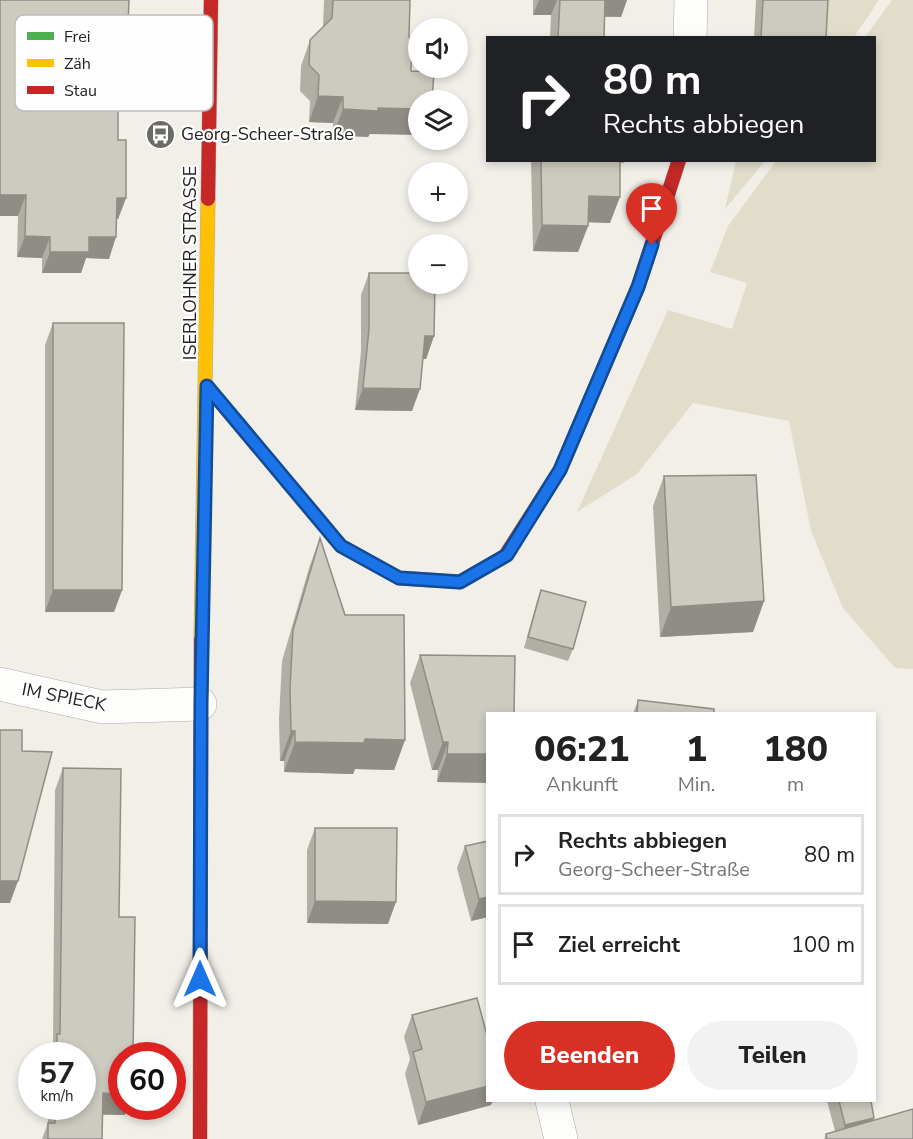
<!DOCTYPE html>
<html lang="de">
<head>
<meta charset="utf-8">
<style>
	:root { --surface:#fff; --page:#f2f2f2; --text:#222; --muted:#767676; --line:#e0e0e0; --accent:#d93025 }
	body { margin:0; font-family:"Nunito Sans",sans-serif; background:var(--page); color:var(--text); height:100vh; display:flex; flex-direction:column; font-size:22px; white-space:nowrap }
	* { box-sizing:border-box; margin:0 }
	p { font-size:20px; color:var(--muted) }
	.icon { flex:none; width:33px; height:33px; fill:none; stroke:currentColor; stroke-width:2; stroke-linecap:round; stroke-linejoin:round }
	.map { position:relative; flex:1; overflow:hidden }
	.details { position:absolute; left:486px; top:712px; width:390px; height:390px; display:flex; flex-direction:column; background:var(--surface); border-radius:0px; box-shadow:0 3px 9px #0003 }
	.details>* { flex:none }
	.banner { position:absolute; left:486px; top:36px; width:390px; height:126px; border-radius:0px; box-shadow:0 3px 9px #0003; background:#202124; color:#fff; overflow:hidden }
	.controls { position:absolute; left:408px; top:18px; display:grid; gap:12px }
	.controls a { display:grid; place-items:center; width:60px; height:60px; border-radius:50%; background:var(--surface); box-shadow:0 3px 9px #0003; font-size:30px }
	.speed { position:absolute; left:18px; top:1042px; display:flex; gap:12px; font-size:30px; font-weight:700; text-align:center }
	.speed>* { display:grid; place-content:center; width:78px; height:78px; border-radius:50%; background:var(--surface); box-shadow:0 3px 9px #0003; line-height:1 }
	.speed small { font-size:15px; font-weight:400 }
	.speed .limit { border:9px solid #d22; background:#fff; color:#111 }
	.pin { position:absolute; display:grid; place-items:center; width:51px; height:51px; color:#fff; margin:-62px -26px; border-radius:50% 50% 50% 0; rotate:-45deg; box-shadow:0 0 6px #0007 }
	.pin .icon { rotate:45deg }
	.me { position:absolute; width:66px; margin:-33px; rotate:0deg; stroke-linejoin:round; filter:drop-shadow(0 0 4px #0008) }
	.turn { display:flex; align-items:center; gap:21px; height:126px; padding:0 18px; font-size:27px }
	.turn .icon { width:78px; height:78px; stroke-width:2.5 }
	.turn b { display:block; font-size:42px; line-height:51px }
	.eta { display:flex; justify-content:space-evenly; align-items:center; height:102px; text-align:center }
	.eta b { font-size:36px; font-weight:800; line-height:42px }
	.button { display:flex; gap:12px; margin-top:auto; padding:12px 18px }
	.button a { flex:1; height:69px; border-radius:36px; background:var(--accent); color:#fff; font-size:24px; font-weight:800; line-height:69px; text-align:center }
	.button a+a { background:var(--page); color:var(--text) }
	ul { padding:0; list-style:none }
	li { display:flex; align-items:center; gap:18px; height:81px; margin:0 12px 9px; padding:0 6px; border:3px solid var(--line); border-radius:0px }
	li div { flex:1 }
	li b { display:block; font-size:22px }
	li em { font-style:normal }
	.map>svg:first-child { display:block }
	.green { fill:#e2dccb }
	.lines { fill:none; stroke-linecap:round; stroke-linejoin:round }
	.street-casing { stroke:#aeaca7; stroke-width:34 }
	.fast-casing { stroke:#aeaca7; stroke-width:15 }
	.slow-casing { stroke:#aeaca7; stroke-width:15 }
	.jam-casing { stroke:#aeaca7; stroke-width:15 }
	.street { stroke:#fdfdfc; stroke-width:33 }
	.fast { stroke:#4caf50; stroke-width:14 }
	.slow { stroke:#ffc107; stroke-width:14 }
	.jam { stroke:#c62828; stroke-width:14 }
	.wall { fill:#b0aea5 }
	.shaded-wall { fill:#908d86 }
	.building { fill:#cdcac0; stroke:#908d86; stroke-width:1.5 }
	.route-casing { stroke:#114b97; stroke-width:15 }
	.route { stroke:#1a73e8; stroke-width:10 }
	.labels { text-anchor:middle; stroke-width:4.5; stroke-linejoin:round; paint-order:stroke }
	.poi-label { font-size:18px; fill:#25231f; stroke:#fefefe; text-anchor:start }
	.street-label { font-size:18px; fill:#25231f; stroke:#fefefe }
	.key { fill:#fefefe; stroke:#bdbcbb; stroke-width:1.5 }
	.key-label { font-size:16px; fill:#25231f }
</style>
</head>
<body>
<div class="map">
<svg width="913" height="1139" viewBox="0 0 913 1139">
	<rect width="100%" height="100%" fill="#f1efe8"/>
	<path class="green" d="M 823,0 L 879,0 L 854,37 L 821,38 Z
		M 892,0 L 913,0 L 913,669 L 895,668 L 843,608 L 811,531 L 789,421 L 693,403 L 637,474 L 577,512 L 668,310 L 732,329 L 747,283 L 710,272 L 728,226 L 776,161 L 874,160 L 874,38 L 865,37 Z
		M 736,161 L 765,161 L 725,209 Z"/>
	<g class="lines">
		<defs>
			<path id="street" d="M 690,38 L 691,0
				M 0,684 L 102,707 L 200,704
				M 552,1101 L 561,1139"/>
			<path id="fast" d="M 207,386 L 341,546 L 399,578 L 460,582 L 505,556"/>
			<path id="slow" d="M 201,640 L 208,199"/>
			<path id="jam" d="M 208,199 L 211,0
				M 505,556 L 560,470 L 638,287 L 679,160
				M 200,1139 L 201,640"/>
		</defs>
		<use href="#street" class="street-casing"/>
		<use href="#fast" class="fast-casing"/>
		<use href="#slow" class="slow-casing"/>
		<use href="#jam" class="jam-casing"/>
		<use href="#street" class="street"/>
		<use href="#fast" class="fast"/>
		<use href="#slow" class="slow"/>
		<use href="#jam" class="jam"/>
	</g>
	<path class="wall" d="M 0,0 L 128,25 L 120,47 L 93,46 L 92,100 L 118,140 L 126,198 L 118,219 L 117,219 L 109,259 L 86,258 L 81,273 L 42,273 L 42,258 L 17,257 L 18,216 L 0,216 Z
		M 324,0 L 410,0 L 368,137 L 333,135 L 333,123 L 309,122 L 310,101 L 300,91 L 301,66 L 310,40 L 323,27 Z
		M 533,0 L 627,0 L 621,17 L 605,17 L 604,38 L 550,38 L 551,15 L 533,15 Z
		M 756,0 L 828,0 L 826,38 L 754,38 Z
		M 531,160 L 625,160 L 624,163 L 620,163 L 610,223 L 588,222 L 588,226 L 578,252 L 533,251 Z
		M 369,273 L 434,336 L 426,359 L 423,359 L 412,411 L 355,410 L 361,351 L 361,295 Z
		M 53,323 L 122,590 L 114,612 L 45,612 L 45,345 Z
		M 664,476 L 764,601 L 753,632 L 660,637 L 653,506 Z
		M 320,538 L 345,615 L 405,740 L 394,770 L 355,769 L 353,774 L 284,772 L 284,761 L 280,761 L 279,719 L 282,661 L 309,568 Z
		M 541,590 L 573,649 L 568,661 L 524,648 L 537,601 Z
		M 420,655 L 515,656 L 437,782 L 438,770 L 432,770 L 410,683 Z
		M 638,700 L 714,714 L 633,714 Z
		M 63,768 L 119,917 L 125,1115 L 102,1115 L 102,1139 L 42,1139 L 48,1123 L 48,1107 L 82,1107 L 82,1056 L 50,1056 L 53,1047 L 55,790 Z
		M 315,828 L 388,924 L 307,923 L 307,850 Z
		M 488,841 L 488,917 L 471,921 L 457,868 L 465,846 Z
		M 412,1015 L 491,1105 L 418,1125 L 405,1074 L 410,1059 L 404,1037 Z
		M 827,1101 L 871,1101 L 874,1118 L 873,1120 L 913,1139 L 824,1139 L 826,1134 L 835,1131 Z"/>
	<path class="shaded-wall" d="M 539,0 L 557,0 L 551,15 L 533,15 Z
		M 602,0 L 627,0 L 621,17 L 596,16 Z
		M 93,24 L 128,25 L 120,47 L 85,46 Z
		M 318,96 L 343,97 L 333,123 L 309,122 Z
		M 378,108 L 418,109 L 418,135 L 370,134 L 368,137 L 333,135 L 343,109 Z
		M 0,195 L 26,195 L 18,216 L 0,216 Z
		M 589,196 L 620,197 L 610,223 L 580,222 Z
		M 117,198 L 126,198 L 118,219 L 109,219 Z
		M 542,225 L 588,226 L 578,252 L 533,251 Z
		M 25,236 L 50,237 L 42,258 L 17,257 Z
		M 89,237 L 116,237 L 109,259 L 86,258 L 81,273 L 42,273 L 50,252 Z
		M 425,336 L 434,336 L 426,359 L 417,359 Z
		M 363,388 L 420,389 L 412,411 L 355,410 Z
		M 53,590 L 122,590 L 114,612 L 45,612 Z
		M 764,601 L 753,632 L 660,637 L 671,607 Z
		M 291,731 L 295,731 L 284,761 L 280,761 Z
		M 365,739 L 405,740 L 394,770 L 355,769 L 353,774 L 284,772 L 295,742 Z
		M 443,742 L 448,742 L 438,770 L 432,770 Z
		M 447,754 L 488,754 L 488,783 L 437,782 Z
		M 0,881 L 18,881 L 10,903 L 0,903 Z
		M 488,897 L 488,917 L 471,921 L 479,899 Z
		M 315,901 L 396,902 L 388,924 L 307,923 Z
		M 488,1086 L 488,1101 L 493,1101 L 491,1105 L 418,1125 L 426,1102 Z
		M 103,1093 L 122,1094 L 122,1107 L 128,1107 L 125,1115 L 95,1114 Z
		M 874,1118 L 868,1136 L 840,1139 L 845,1125 Z"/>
	<path class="building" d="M 0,0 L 129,0 L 128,25 L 93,24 L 92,100 L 118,100 L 118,140 L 126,140 L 126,198 L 117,198 L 116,237 L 89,237 L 89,252 L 50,252 L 50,237 L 25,236 L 26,195 L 0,195 Z
		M 333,0 L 410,0 L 409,37 L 412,37 L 411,71 L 434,72 L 432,100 L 418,100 L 418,109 L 378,108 L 378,111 L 343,109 L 343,97 L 318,96 L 319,75 L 309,65 L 310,40 L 332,18 Z
		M 560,0 L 605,0 L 604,38 L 558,38 Z
		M 763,0 L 828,0 L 826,38 L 761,38 Z
		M 541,160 L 620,160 L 620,197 L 589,196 L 588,226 L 542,225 Z
		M 369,273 L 418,273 L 418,284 L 435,284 L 434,336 L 425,336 L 420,389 L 363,388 L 369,329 Z
		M 53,323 L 124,323 L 122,590 L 53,590 Z
		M 756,475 L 764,601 L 671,607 L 664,476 Z
		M 320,538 L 345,615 L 404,615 L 405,740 L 365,739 L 364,743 L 295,742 L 295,731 L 291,731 L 290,688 L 293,630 Z
		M 541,590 L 586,602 L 573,649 L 528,637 Z
		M 420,655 L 515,656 L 514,714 L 488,714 L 488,754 L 447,754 L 448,742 L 443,742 Z
		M 638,700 L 714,709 L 714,714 L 637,714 Z
		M 0,730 L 22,730 L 22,751 L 52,752 L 18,881 L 0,881 Z
		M 63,768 L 121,769 L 119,917 L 135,917 L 133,1056 L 122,1056 L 122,1094 L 103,1093 L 102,1139 L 48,1139 L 48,1123 L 55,1123 L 56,1107 L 82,1107 L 82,1056 L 57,1056 L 57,1034 L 60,1034 Z
		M 315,828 L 397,828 L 396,902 L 315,901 Z
		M 488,841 L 488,897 L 479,899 L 465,846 Z
		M 477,998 L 488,1039 L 488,1086 L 426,1102 L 413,1052 L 422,1049 L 412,1015 Z
		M 839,1101 L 871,1101 L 874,1118 L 845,1125 Z
		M 913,1109 L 913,1139 L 827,1139 L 826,1134 Z"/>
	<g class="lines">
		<defs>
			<path id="route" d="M 200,979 L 201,704 L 207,386 L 341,546 L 399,578 L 460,582 L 507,555 L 560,470 L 638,287 L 652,245"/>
		</defs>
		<use href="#route" class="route-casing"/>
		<use href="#route" class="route"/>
	</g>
	<defs>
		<symbol id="bus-disc" viewBox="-11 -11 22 22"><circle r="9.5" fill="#6c6a65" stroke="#fefefe"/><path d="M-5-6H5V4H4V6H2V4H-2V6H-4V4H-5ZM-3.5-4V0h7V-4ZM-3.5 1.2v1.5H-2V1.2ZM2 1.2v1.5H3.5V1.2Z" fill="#fff"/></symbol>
	</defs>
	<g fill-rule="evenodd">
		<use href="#bus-disc" x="144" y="118" width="33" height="33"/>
	</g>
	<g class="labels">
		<g class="poi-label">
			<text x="181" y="140">Georg-Scheer-Straße</text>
		</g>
		<g class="street-label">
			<text transform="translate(190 263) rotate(-90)" y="6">ISERLOHNER STRASSE</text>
			<text transform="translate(64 697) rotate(11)" y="6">IM SPIECK</text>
		</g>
	</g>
	<rect x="15" y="15" width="198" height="96" rx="9" class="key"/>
	<rect x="27" y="32" width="27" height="8" fill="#4caf50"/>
	<rect x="27" y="59" width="27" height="8" fill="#ffc107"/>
	<rect x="27" y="86" width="27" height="8" fill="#c62828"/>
	<g class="key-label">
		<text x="64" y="42">Frei</text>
		<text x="64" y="69">Zäh</text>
		<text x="64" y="96">Stau</text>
	</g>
</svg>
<div class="controls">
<a><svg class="icon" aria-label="sound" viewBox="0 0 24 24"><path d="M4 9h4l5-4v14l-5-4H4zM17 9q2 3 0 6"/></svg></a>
<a><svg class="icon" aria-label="layers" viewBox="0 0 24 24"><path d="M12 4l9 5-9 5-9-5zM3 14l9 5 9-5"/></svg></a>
<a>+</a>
<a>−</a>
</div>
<div class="speed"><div>57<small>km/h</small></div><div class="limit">60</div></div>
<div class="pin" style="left:652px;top:245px;background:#d93025"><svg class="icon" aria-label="arrive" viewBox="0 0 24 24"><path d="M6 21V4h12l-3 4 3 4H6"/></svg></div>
<svg class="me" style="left:200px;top:979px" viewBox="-20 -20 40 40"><path d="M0-17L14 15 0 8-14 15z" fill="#1a73e8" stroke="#fff" stroke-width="4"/></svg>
<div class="banner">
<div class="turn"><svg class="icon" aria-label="right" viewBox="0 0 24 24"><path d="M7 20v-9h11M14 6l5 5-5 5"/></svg><div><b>80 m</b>Rechts abbiegen</div></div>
</div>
<section class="details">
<div class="eta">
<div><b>06:21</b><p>Ankunft</p></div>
<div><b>1</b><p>Min.</p></div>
<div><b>180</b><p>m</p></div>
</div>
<ul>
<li><svg class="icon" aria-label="right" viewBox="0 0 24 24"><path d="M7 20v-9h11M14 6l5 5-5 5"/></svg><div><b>Rechts abbiegen</b><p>Georg-Scheer-Straße</p></div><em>80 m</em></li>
<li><svg class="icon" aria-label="arrive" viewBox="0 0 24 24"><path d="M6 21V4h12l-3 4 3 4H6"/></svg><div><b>Ziel erreicht</b></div><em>100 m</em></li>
</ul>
<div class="button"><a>Beenden</a><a>Teilen</a></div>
</section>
</div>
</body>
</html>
